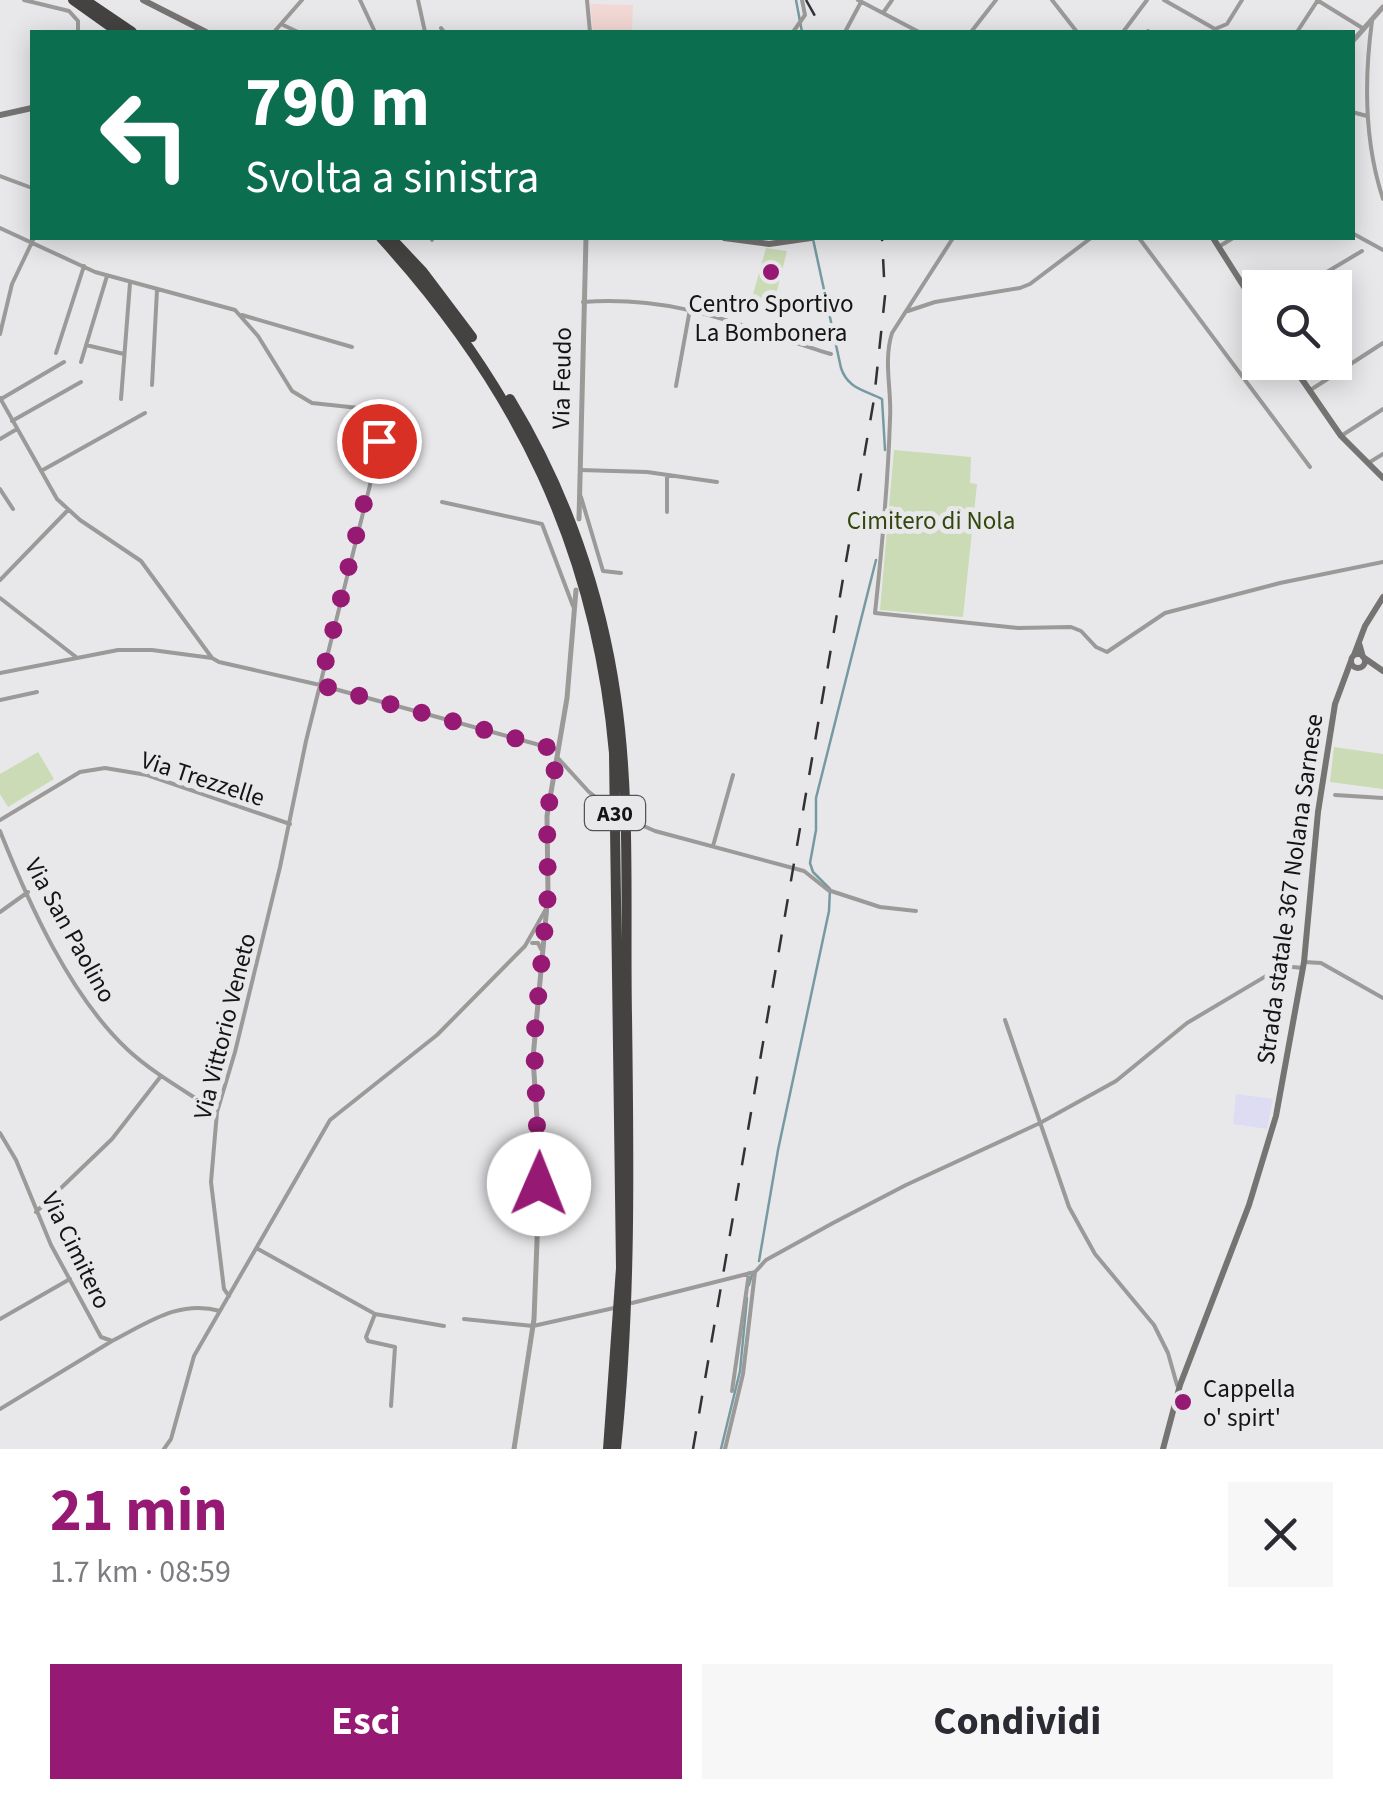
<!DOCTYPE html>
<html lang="it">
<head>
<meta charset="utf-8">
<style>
	:root { --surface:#fff; --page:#f7f7f7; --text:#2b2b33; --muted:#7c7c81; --accent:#961a73 }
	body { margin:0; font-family:"Source Sans 3",sans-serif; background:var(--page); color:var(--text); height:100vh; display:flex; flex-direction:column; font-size:38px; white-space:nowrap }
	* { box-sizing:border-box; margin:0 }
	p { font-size:32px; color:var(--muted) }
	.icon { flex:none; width:55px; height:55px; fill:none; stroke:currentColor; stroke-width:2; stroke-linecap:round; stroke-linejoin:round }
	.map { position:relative; height:1449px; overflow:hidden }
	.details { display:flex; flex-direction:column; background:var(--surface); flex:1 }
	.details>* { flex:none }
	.top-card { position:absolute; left:30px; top:30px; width:1325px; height:210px; border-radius:0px; box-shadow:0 5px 25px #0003; background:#0b6e4f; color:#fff; overflow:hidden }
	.tools { position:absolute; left:1242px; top:270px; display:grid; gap:20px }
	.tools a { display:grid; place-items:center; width:110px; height:110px; border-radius:0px; background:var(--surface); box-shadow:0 5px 25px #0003; font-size:50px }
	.pin { position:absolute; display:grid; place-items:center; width:85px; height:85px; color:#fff; margin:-42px; border:5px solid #fff; border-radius:50%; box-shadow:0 2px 10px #0007 }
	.me { position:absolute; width:110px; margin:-55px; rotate:1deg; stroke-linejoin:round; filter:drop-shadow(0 0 8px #0008) }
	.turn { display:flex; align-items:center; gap:35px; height:210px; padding:0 50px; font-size:45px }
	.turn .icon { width:130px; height:130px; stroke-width:2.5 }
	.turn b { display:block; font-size:70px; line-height:85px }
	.round { display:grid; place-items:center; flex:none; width:105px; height:105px; border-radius:0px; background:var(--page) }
	.summary { display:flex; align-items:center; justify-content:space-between; height:170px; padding:0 50px }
	h1 { font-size:60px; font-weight:700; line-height:75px; color:var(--accent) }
	.cta { display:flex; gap:20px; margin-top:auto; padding:20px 50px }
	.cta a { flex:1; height:115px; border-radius:0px; background:var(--accent); color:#fff; font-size:40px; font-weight:700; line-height:115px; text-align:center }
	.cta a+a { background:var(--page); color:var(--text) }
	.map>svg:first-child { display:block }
	.commercial { fill:#dedcf2 }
	.industrial { fill:#f2d8d4 }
	.green { fill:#cadbb5 }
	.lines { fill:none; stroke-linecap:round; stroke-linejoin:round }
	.stream { stroke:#779aa2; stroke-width:2.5 }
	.minor { stroke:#9b9a99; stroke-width:4 }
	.tertiary { stroke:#9b9a99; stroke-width:5 }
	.secondary { stroke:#757473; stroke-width:6 }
	.motorway { stroke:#454342; stroke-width:10 }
	.rail { stroke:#323234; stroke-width:2.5; stroke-dasharray:18 18; stroke-linecap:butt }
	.route { stroke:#961a73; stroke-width:18; stroke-dasharray:0 32.4 }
	.poi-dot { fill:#961a73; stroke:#e8e8eb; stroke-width:4 }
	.labels { text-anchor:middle; stroke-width:10; stroke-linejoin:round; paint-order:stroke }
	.shield { fill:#e8e8eb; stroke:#545455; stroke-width:2.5 }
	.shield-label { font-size:22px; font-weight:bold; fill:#141415 }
	.poi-label { font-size:25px; fill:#141415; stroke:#e8e8eb }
	.street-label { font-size:25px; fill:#141415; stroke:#e8e8eb }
	.park-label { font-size:25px; fill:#33460e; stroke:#e8e8eb }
</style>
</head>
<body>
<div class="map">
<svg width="1383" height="1449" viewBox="0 0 1383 1449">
	<rect width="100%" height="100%" fill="#e8e8eb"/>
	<path class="commercial" d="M 1236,1094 L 1273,1099 L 1267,1129 L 1233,1124 Z"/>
	<path class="industrial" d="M 590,4 L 633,5 L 632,32 L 593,32 Z"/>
	<path class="green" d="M 766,248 L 787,251 L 772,311 L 750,305 Z
		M 894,450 L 971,457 L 970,483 L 977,484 L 963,617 L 880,610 Z
		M 1334,747 L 1383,754 L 1383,789 L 1330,782 Z
		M 38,752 L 54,779 L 8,807 L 0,794 L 0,774 Z"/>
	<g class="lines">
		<path class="stream" d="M 796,0 L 802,32
			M 813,239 L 841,368 C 848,389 865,390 882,399 L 885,450
			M 759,1261 L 778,1150 L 829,911 L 830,889 L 813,872 L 810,863 L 816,830 L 816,798 L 876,560
			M 749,1285 L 752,1275
			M 721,1449 L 740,1371 L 747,1298"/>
		<path class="minor" d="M 24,0 L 69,11 L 78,21 L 78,32
			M 360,0 L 375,32
			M 418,0 L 425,32
			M 587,0 L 590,32
			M 858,0 L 919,32
			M 1052,0 L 1077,32
			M 1164,0 L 1215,29 L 1227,24 L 1242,0
			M 1317,0 L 1364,29
			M 883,13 L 892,0
			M 1372,21 C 1364,80 1364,141 1383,199
			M 281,24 L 298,32
			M 441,28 L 444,32
			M 274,32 L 302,0
			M 793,32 L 805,15 L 802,0
			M 845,32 L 861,2
			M 971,32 L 996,0
			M 1123,32 L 1147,0
			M 1147,32 L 1148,31
			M 1297,32 L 1318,0
			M 1352,112 L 1367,116
			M 0,176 L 32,188
			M 0,228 L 95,272 L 235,310 L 258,336 L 292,391 L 312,403 L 359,408 L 378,435 L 370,485 L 306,741 L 280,867 L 235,1052 L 217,1112 L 211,1182 L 224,1289 L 229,1296
			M 1352,233 L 1383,250
			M 953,238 L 892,333 C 883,362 892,390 890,419 C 888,484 882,548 875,613 L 1018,628 L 1071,627 L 1081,631 L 1096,647 L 1107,652 L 1165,613 L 1280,583 L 1383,562
			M 1139,238 L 1310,467
			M 432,240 L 432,238
			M 1220,246 L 1233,238
			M 1300,288 L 1362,251
			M 583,302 C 679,295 742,327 831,354
			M 908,311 L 935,302 L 1020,288 L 1030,284 L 1091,238
			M 242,315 L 352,347
			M 0,334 L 12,284 L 34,238
			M 86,345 L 124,354
			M 56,353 L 84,266
			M 81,362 L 107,276
			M 152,385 L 157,290
			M 676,386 L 690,309
			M 1312,389 L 1383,343
			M 0,398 L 57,499 L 80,520 L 141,561 L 212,658 L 219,662 L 320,685 L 558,750
			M 1,399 L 64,362
			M 121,399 L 130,283
			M 12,421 L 81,382
			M 1341,436 L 1383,409
			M 0,439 L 17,429
			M 1370,462 L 1383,454
			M 580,470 L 647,472 L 717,482
			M 41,471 L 145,413
			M 0,489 L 13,509
			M 581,497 L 603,571 L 621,573
			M 442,502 L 542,524 L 573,606
			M 667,512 L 667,475
			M 0,580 L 68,510
			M 0,598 L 76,657
			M 0,673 L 118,650 L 152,650 L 212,658
			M 0,700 L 37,692
			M 557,757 L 589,792 L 611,809
			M 1335,795 L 1383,798
			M 0,820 L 80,772 L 105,768 L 147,775 L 290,824
			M 630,820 L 655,831 L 804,871 L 828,890 L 880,907 L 916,911
			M 0,831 C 29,904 70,996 128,1050 C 154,1074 187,1092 217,1112
			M 713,846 L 733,775
			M 0,912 L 28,892
			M 532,943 L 538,943 L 541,949
			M 1304,962 L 1321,963 L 1383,998
			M 1005,1020 L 1069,1207 L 1095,1254 L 1154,1325 L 1168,1353 L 1177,1385
			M 0,1133 L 16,1160 L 51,1245 L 101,1337 L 112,1341 C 146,1324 179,1299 220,1311
			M 36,1212 L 112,1139 L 161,1076
			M 258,1249 L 375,1314 L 444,1326
			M 632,1303 L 755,1272 L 766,1260 L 833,1223 L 906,1185 L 1040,1123 L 1116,1081 L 1187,1023 L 1283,966 L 1303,968
			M 375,1314 L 366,1337 L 368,1341 L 395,1347 L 391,1406
			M 0,1319 L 70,1279
			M 464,1319 L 533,1326 L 614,1308
			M 732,1391 L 749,1273
			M 0,1409 L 112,1341
			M 164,1449 L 171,1439 L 194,1356 L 330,1120 L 437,1035 L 525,946 L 546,909
			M 725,1449 L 743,1374 L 755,1272"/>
		<path class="tertiary" d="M 1352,42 L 1383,7
			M 579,519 L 586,238
			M 514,1449 L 534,1319 L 540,1163 L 533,1058 L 548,894 L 547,816 L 567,698 L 576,590"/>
		<path class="secondary" d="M 143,0 L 206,32
			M 0,115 L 32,108
			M 724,238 L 769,244 L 811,238
			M 1213,238 L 1260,312
			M 1290,362 L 1341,436 L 1383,478
			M 1359,643 L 1363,657 L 1383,671
			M1351 661a7 7 0 1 1 14 0a7 7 0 1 1-14 0Z
			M 1354,655 L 1365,626 L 1383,597
			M 1163,1449 L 1180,1385 L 1249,1205 L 1276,1116 L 1304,962 L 1318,812 L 1335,704 L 1351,661"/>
		<path class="motorway" d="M 73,0 L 118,32
			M 85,0 L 132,32
			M 381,238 C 518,388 596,549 614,753 L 621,1268 L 608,1449
			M 391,238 L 423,272 L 472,337
			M 510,399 C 565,489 601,592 616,697 C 631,799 625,913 627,1016 C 629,1161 631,1305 616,1449"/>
		<path class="rail" d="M 806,0 L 824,32
			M 693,1449 L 874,399 L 885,296 L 882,238"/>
	</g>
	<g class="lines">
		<path class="route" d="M 379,441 L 320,685 L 558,750 L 547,816 L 548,894 L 534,1040 L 539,1184"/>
	</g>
	<g class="poi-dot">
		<circle cx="771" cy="272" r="10"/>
		<circle cx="1183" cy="1402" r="10"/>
	</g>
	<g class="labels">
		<rect class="shield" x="585" y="796" width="60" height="34" rx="8"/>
		<g class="shield-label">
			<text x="615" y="821">A30</text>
		</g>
		<g class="poi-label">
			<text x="771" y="312">Centro Sportivo<tspan x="771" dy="29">La Bombonera</tspan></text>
			<text x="1203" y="1397" text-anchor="start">Cappella<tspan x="1203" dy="29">o' spirt'</tspan></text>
		</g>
		<g class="street-label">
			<text transform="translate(561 378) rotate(-89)" y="9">Via Feudo</text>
			<text transform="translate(203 778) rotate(18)" y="9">Via Trezzelle</text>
			<text transform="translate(1289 889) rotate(-82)" y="9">Strada statale 367 Nolana Sarnese</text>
			<text transform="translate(71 930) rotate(61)" y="9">Via San Paolino</text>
			<text transform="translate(224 1026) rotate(-76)" y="9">Via Vittorio Veneto</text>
			<text transform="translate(77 1250) rotate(64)" y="9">Via Cimitero</text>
		</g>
		<g class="park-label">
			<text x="931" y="529">Cimitero di Nola</text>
		</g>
	</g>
</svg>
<div class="tools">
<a><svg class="icon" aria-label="search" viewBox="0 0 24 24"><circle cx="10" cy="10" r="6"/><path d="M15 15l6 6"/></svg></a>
</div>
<div class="pin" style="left:379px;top:441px;background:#d93025"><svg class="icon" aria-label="arrive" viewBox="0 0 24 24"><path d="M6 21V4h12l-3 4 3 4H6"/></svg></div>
<svg class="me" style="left:539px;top:1184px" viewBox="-20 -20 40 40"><circle r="19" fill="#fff"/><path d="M0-13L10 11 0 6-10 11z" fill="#961a73"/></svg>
<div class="top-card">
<div class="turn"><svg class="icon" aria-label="left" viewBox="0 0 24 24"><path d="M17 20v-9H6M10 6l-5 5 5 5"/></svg><div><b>790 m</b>Svolta a sinistra</div></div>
</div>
</div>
<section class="details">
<div class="summary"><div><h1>21 min</h1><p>1.7 km · 08:59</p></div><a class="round"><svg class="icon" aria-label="close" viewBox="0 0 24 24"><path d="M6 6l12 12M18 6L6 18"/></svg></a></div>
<div class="cta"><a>Esci</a><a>Condividi</a></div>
</section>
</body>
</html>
